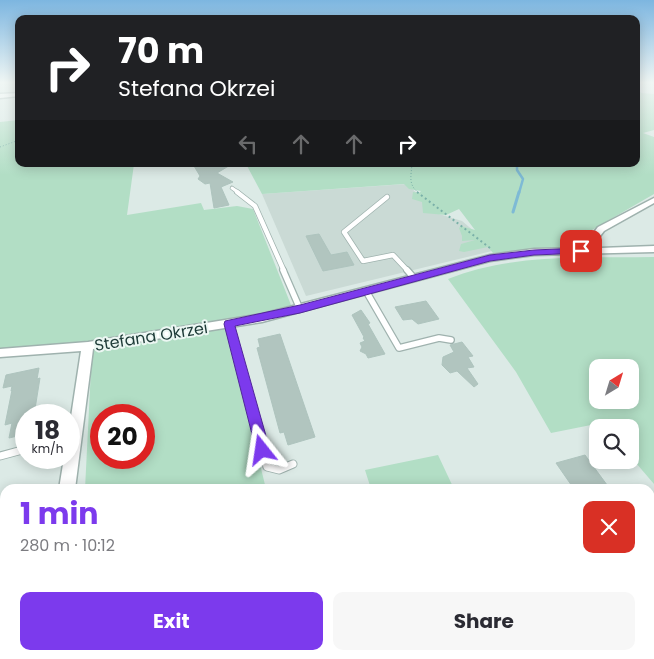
<!DOCTYPE html>
<html lang="en">
<head>
<meta charset="utf-8">
<style>
	:root { --surface:#fff; --page:#f7f7f7; --text:#2b2b33; --muted:#7c7c81; --accent:#7c3aed }
	body { margin:0; font-family:Poppins,sans-serif; background:var(--page); color:var(--text); height:100vh; display:flex; flex-direction:column; font-size:19px; white-space:nowrap }
	* { box-sizing:border-box; margin:0 }
	p { font-size:16px; color:var(--muted) }
	.icon { flex:none; width:28px; height:28px; fill:none; stroke:currentColor; stroke-width:2; stroke-linecap:round; stroke-linejoin:round }
	.map { position:relative; flex:1; overflow:hidden }
	.sheet { position:absolute; left:0px; top:484px; width:655px; height:176px; display:flex; flex-direction:column; background:var(--surface); border-radius:15px 15px 0 0; box-shadow:0 2px 12px #0003 }
	.sheet>* { flex:none }
	.top-card { position:absolute; left:15px; top:15px; width:625px; height:152px; border-radius:10px; box-shadow:0 2px 12px #0003; background:#202124; color:#fff; overflow:hidden }
	.needle { width:32px; rotate:38deg }
	.buttons { position:absolute; left:589px; top:359px; display:grid; gap:10px }
	.buttons a { display:grid; place-items:center; width:50px; height:50px; border-radius:10px; background:var(--surface); box-shadow:0 2px 12px #0003; font-size:25px }
	.speed { position:absolute; left:15px; top:404px; display:flex; gap:10px; font-size:25px; font-weight:700; text-align:center }
	.speed>* { display:grid; place-content:center; width:65px; height:65px; border-radius:50%; background:var(--surface); box-shadow:0 2px 12px #0003; line-height:1 }
	.speed small { font-size:12px; font-weight:400 }
	.speed .limit { border:8px solid #d22; background:#fff; color:#111 }
	.pin { position:absolute; display:grid; place-items:center; width:42px; height:42px; color:#fff; margin:-21px; border-radius:10px; box-shadow:0 2px 8px #0006 }
	.me { position:absolute; width:55px; margin:-28px; rotate:345deg; stroke-linejoin:round; filter:drop-shadow(0 0 4px #0008) }
	.turn { display:flex; align-items:center; gap:18px; height:105px; padding:0 20px; font-size:22px }
	.turn .icon { width:65px; height:65px; stroke-width:2.5 }
	.turn b { display:block; font-size:35px; line-height:42px }
	.lanes { display:flex; align-items:center; height:48px; padding:0 20px; background:#0003; justify-content:center; gap:25px; direction:ltr }
	.lanes .off { opacity:.35 }
	.round { display:grid; place-items:center; flex:none; width:52px; height:52px; border-radius:10px; background:var(--page) }
	.overview { display:flex; align-items:center; justify-content:space-between; height:85px; padding:0 20px }
	h1 { font-size:30px; font-weight:700; line-height:38px; color:var(--accent) }
	.cta { display:flex; gap:10px; margin-top:auto; padding:10px 20px }
	.cta a { flex:1; height:58px; border-radius:10px; background:var(--accent); color:#fff; font-size:20px; font-weight:700; line-height:58px; text-align:center }
	.cta a+a { background:var(--page); color:var(--text) }
	.map>svg:first-child { display:block }
	.built { fill:#cadad5 }
	.green { fill:#b2dec5; fill-rule:evenodd }
	.lines { fill:none; stroke-linecap:round; stroke-linejoin:round }
	.stream-far1 { stroke:#7ebad5; stroke-width:2.5 }
	.stream { stroke:#7ebad5; stroke-width:3 }
	.building { fill:#b1c5bf; stroke:#aec4be }
	.service-far3-casing { stroke:#9fb2ae; stroke-width:4.5 }
	.service-far2-casing { stroke:#9fb2ae; stroke-width:6 }
	.service-far1-casing { stroke:#9fb2ae; stroke-width:8 }
	.service-casing { stroke:#9fb2ae; stroke-width:9 }
	.minor-casing { stroke:#9fb2ae; stroke-width:3 }
	.path-far1 { stroke:#7ab0a8; stroke-width:1; stroke-dasharray:1 2; stroke-linecap:butt }
	.path { stroke:#7ab0a8; stroke-width:2; stroke-dasharray:2 3; stroke-linecap:butt }
	.service-far3 { stroke:#fff; stroke-width:3 }
	.service-far2 { stroke:#fff; stroke-width:4.5 }
	.service-far1 { stroke:#fff; stroke-width:5.5 }
	.service { stroke:#fff; stroke-width:7 }
	.minor { fill:#fff; fill-rule:evenodd }
	.route { fill:#7c3aed; stroke:#51269a }
	.labels { text-anchor:middle; stroke-width:4; stroke-linejoin:round; paint-order:stroke }
	.street-label { font-size:16px; fill:#1d3a37; stroke:#ecf7f3 }
</style>
</head>
<body>
<div class="map">
<svg width="654" height="659" viewBox="0 0 654 659">
	<rect width="100%" height="100%" fill="#dceae6"/>
	<path class="built" d="M 407,184 L 439,214 L 462,221 L 496,250 L 306,296 L 262,194 Z"/>
	<path class="green" d="M 636,90 L 642,93 L 654,94 L 654,130 L 643,133 L 654,137 L 654,194 L 592,230 L 580,244 L 571,247 L 493,253 L 488,247 L 464,252 L 459,251 L 461,244 L 475,240 L 462,241 L 462,236 L 459,228 L 461,226 L 475,230 L 459,209 L 446,215 L 423,213 L 422,202 L 412,199 L 413,192 L 419,193 L 421,191 L 409,189 L 404,184 L 262,194 L 246,164 L 636,164 Z
		M 19,120 L 19,164 L 134,164 L 127,215 L 201,203 L 204,210 L 237,206 L 253,209 L 291,305 L 219,326 L 88,346 L 0,353 L 0,122 Z
		M 654,257 L 654,484 L 630,456 L 630,428 L 605,427 L 601,423 L 551,433 L 516,372 L 448,279 C 512,253 586,258 654,257 ZM 598,368 L 630,368 L 630,400 L 598,400 Z
		M 227,327 L 266,489 L 85,489 L 92,349 ZM 101,415 L 144,415 L 144,458 L 101,458 Z
		M 438,455 L 454,489 L 371,489 L 365,470 Z
		M 650,631 L 654,637 L 654,659 L 391,659 L 399,655 L 650,655 Z
		M 60,655 L 295,655 L 277,659 L 59,659 Z"/>
	<g class="lines">
		<path class="stream-far1" d="M 517,164 L 517,170 L 523,179 L 519,193"/>
		<path class="stream" d="M 513,212 L 519,192"/>
	</g>
	<path class="building" d="M 206,164 L 232,164 L 217,173 L 233,182 L 221,187 L 229,205 L 214,208 L 210,183 L 205,184 L 198,179 L 200,176 L 194,166 Z
		M 319,234 L 331,255 L 347,252 L 354,265 L 323,271 L 306,236 Z
		M 426,301 L 439,319 L 418,324 L 412,319 L 403,320 L 395,307 Z
		M 361,310 L 370,323 L 368,324 L 385,354 L 368,358 L 366,354 L 360,351 L 362,347 L 360,343 L 365,341 L 363,338 L 364,337 L 352,315 Z
		M 280,334 L 315,437 L 288,445 L 284,432 L 280,433 L 257,348 L 260,347 L 258,339 Z
		M 462,342 L 473,356 L 468,357 L 474,367 L 467,368 L 478,384 L 474,387 L 457,371 L 450,373 L 442,365 L 443,357 L 454,352 L 450,345 Z
		M 39,368 L 37,379 L 40,378 L 34,415 L 26,415 L 26,434 L 9,438 L 12,423 L 5,425 L 12,390 L 11,391 L 12,386 L 3,388 L 6,375 Z
		M 585,455 L 610,489 L 574,489 L 556,463 Z"/>
	<g class="lines">
		<defs>
			<path id="service-far3" d="M 232,188 L 239,193"/>
			<path id="service-far2" d="M 237,192 L 255,206 L 284,271
				M 387,197 L 344,232 L 363,261 L 393,255 L 408,271"/>
			<path id="service-far1" d="M 283,270 L 300,309
				M 407,270 L 414,278
				M 366,291 L 399,348 L 439,338 L 451,340
				M 229,324 L 241,371"/>
			<path id="service" d="M 241,370 L 267,467 L 279,470 L 293,464
				M 0,456 L 26,449"/>
			<path id="minor" d="M 19,93 L 19,96 L 0,98 L 0,94 Z
				M 654,198 L 654,203 L 604,231 L 597,240 L 600,248 L 654,246 L 654,252 L 534,255 L 490,261 L 262,322 L 93,349 L 75,489 L 59,489 L 64,458 L 69,458 L 69,430 L 81,351 L 0,357 L 0,349 L 88,342 L 262,314 L 490,255 L 534,249 L 591,248 L 588,240 L 598,227 Z
				M 29,655 L 49,655 L 48,659 L 28,659 Z"/>
		</defs>
		<use href="#service-far3" class="service-far3-casing"/>
		<use href="#service-far2" class="service-far2-casing"/>
		<use href="#service-far1" class="service-far1-casing"/>
		<use href="#service" class="service-casing"/>
		<use href="#minor" class="minor-casing"/>
		<path class="path-far1" d="M 0,147 L 19,140
			M 412,164 C 411,177 408,185 419,193"/>
		<path class="path" d="M 417,192 L 490,248"/>
		<use href="#service-far3" class="service-far3"/>
		<use href="#service-far2" class="service-far2"/>
		<use href="#service-far1" class="service-far1"/>
		<use href="#service" class="service"/>
		<use href="#minor" class="minor"/>
	</g>
	<linearGradient id="sky" x2="0" y2="1"><stop stop-color="#7db6e0"/><stop offset="0.47" stop-color="#eff6f4"/><stop offset="1" stop-color="#eff6f4" stop-opacity="0"/></linearGradient>
	<rect width="654" height="175" fill="url(#sky)"/>
	<path class="route" d="M 581,248 L 584,249 L 584,253 L 534,255 L 490,261 L 300,313 L 235,326 L 270,450 L 267,454 L 262,456 L 257,454 L 224,324 L 225,321 L 300,305 L 490,255 L 534,250 Z"/>
	<g class="labels">
		<g class="street-label">
			<text transform="translate(151 336) rotate(-9)" y="6">Stefana Okrzei</text>
		</g>
	</g>
</svg>
<div class="buttons">
<a><svg class="needle" viewBox="-14 -14 28 28"><path d="M0-13l5 13h-10z" fill="#e53935"/><path d="M0 13l5-13h-10z" fill="#7c7c81"/></svg></a>
<a><svg class="icon" aria-label="search" viewBox="0 0 24 24"><circle cx="10" cy="10" r="6"/><path d="M15 15l6 6"/></svg></a>
</div>
<div class="speed"><div>18<small>km/h</small></div><div class="limit">20</div></div>
<div class="pin" style="left:581px;top:251px;background:#d93025"><svg class="icon" aria-label="arrive" viewBox="0 0 24 24"><path d="M6 21V4h12l-3 4 3 4H6"/></svg></div>
<svg class="me" style="left:262px;top:450px" viewBox="-20 -20 40 40"><path d="M0-17L14 15 0 8-14 15z" fill="#7c3aed" stroke="#fff" stroke-width="4"/></svg>
<div class="top-card">
<div class="turn"><svg class="icon" aria-label="right" viewBox="0 0 24 24"><path d="M7 20v-9h11M14 6l5 5-5 5"/></svg><div><b>70 m</b>Stefana Okrzei</div></div>
<div class="lanes"><svg class="icon off" aria-label="left" viewBox="0 0 24 24"><path d="M17 20v-9H6M10 6l-5 5 5 5"/></svg><svg class="icon off" aria-label="ahead" viewBox="0 0 24 24"><path d="M12 20V5M6 11l6-6 6 6"/></svg><svg class="icon off" aria-label="ahead" viewBox="0 0 24 24"><path d="M12 20V5M6 11l6-6 6 6"/></svg><svg class="icon" aria-label="right" viewBox="0 0 24 24"><path d="M7 20v-9h11M14 6l5 5-5 5"/></svg></div>
</div>
<section class="sheet">
<div class="overview"><div><h1>1 min</h1><p>280 m · 10:12</p></div><a class="round" style="background:#d93025;color:#fff"><svg class="icon" aria-label="close" viewBox="0 0 24 24"><path d="M6 6l12 12M18 6L6 18"/></svg></a></div>
<div class="cta"><a>Exit</a><a>Share</a></div>
</section>
</div>
</body>
</html>
